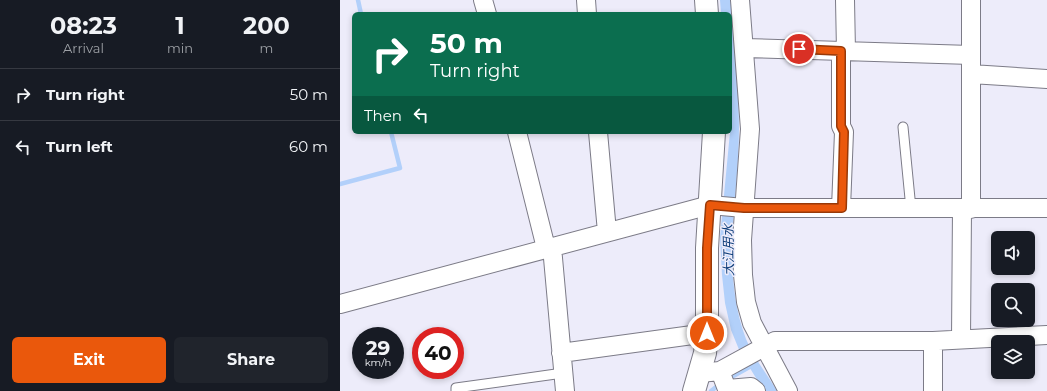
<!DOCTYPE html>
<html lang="en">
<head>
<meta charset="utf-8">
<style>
	:root { --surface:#171b24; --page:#20242c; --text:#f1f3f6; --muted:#9ea1a6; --line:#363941; --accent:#ea580c }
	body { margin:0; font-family:Montserrat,"Noto Sans JP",sans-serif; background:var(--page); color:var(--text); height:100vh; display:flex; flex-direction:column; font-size:15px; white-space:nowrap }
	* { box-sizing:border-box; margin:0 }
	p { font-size:13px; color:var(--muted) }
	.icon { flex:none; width:22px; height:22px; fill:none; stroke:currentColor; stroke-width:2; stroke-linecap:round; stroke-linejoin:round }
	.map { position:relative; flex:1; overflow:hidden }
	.details { display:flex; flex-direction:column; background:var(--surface); width:340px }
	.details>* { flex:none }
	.hud { position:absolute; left:12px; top:12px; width:380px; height:122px; border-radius:6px; box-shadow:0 2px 6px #0003; background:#0b6e4f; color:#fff; overflow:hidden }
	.controls { position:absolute; left:651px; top:231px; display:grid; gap:8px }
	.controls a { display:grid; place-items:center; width:44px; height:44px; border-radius:6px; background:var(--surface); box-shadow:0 2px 6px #0003; font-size:20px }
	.speed { position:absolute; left:12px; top:327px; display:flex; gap:8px; font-size:20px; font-weight:700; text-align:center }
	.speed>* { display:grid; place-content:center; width:52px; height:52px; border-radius:50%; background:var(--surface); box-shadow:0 2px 6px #0003; line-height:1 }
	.speed small { font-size:10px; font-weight:400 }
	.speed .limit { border:6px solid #d22; background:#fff; color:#111 }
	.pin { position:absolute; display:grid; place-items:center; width:34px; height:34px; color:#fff; margin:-17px; border:2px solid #fff; border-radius:50%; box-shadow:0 1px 4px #0007 }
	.me { position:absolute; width:44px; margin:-22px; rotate:0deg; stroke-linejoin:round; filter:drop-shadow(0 0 3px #0008) }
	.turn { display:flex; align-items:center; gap:14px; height:84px; padding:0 12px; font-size:18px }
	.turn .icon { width:52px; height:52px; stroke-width:2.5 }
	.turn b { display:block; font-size:28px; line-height:34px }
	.then { display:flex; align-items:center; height:38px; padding:0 12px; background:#0003; gap:8px; font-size:15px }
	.eta { display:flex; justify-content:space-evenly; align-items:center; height:68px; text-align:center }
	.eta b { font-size:24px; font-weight:700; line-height:28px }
	.action { display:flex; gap:8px; margin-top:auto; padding:8px 12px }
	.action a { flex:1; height:46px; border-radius:6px; background:var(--accent); color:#fff; font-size:16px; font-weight:700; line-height:46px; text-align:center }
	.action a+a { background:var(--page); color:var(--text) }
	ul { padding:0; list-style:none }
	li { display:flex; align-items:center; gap:12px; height:52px; padding:0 12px; border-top:1px solid var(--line) }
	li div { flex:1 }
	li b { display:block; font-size:15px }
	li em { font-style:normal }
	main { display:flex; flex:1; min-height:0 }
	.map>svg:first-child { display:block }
	.water { fill:#b2d0fa }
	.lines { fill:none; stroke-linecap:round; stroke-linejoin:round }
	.stream { stroke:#b2d0fa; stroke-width:4.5 }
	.service-casing { stroke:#7c7b87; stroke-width:11 }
	.minor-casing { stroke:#7c7b87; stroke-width:20 }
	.tertiary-casing { stroke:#7c7b87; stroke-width:24 }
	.service { stroke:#fff; stroke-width:9 }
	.minor { stroke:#fff; stroke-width:18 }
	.tertiary { stroke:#fff; stroke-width:22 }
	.route-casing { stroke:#983908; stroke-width:10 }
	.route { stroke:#ea580c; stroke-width:7 }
	.labels { text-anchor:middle; stroke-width:3; stroke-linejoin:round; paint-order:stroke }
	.water-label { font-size:13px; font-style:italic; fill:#0f3f7b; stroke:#edecfa }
</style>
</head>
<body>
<main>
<section class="details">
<div class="eta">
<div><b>08:23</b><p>Arrival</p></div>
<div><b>1</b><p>min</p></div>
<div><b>200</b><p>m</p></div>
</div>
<ul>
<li><svg class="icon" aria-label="right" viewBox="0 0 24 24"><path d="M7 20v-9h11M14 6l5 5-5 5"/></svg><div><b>Turn right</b></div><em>50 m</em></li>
<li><svg class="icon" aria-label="left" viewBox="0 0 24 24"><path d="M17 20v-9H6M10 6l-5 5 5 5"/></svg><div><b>Turn left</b></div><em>60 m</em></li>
</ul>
<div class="action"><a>Exit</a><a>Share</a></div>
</section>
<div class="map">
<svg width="707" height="391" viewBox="0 0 707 391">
	<rect width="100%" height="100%" fill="#edecfa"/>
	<path class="water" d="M 380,0 L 391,0 C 394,42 399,85 399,128 C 399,198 380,270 406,339 C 413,357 427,374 437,391 L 424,391 L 400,352 L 391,330 L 385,303 L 382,275 L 380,237 L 390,132 L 390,14 L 381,14 Z"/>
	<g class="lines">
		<path class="stream" d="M 18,0 L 21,14
			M 0,184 L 60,168 L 51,132
			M 388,379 L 413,365
			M 371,391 L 380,384"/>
		<defs>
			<path id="service" d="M 563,127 L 571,209
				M 116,391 L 116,388 L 223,373"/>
			<path id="minor" d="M 143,0 L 147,14
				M 246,0 L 247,14
				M 400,0 L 410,129 L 402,240 L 403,275 L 406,302 L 412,323 L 448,391
				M 505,0 L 506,51
				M 631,0 L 631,209
				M 404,48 L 631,55
				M 501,51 L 501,126 L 504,132 L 501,208
				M 631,74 L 707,79
				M 177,132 L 206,248
				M 258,132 L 267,232
				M 212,247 L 225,391
				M 0,304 L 370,205 L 404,208 L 707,208
				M 621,339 L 622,209
				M 593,341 L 593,391
				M 221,353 L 367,333
				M 380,371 L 387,389 L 411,387 L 416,391
				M 360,373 L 380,371 L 435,341 L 593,341 L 707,335"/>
			<path id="tertiary" d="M 366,0 L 367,14
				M 354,391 L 365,353 L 367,333 L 367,248 L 374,132"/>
		</defs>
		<use href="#service" class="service-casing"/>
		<use href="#minor" class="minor-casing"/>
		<use href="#tertiary" class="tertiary-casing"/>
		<use href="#service" class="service"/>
		<use href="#minor" class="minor"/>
		<use href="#tertiary" class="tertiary"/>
	</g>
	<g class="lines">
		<defs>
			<path id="route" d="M 367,333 L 367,248 L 370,205 L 404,208 L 502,208 L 504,132 L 501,126 L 501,51 L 459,49"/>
		</defs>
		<use href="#route" class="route-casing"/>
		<use href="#route" class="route"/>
	</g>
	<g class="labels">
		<g class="water-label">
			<text transform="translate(388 250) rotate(-91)" y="5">大江用水</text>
		</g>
	</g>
</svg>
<div class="controls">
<a><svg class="icon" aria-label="sound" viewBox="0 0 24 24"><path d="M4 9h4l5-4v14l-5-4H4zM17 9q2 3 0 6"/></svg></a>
<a><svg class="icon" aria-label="search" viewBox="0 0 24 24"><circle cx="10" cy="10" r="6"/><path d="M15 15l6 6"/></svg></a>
<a><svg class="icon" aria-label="layers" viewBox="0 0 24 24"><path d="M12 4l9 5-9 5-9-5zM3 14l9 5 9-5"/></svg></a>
</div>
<div class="speed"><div>29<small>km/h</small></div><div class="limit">40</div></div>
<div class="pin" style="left:459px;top:49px;background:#d93025"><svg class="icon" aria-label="arrive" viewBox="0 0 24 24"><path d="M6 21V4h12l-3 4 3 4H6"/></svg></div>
<svg class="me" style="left:367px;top:333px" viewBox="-20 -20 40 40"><circle r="17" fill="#ea580c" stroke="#fff" stroke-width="3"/><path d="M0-11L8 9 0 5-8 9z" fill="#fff"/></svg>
<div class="hud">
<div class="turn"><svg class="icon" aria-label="right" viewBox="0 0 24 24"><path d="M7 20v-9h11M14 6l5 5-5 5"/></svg><div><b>50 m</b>Turn right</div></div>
<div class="then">Then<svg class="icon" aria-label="left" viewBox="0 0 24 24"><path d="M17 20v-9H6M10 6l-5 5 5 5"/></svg></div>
</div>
</div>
</main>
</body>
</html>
